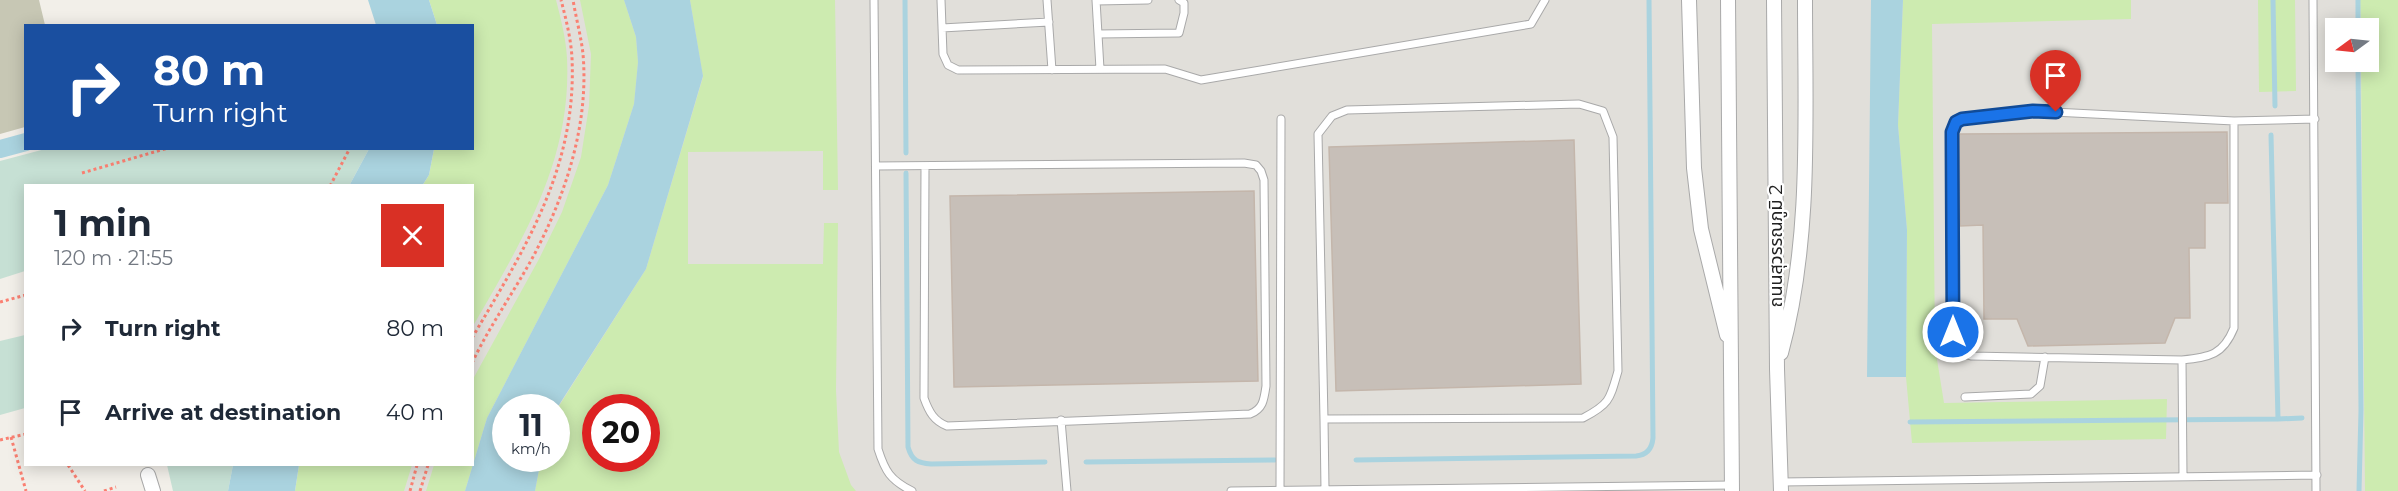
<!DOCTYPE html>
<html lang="en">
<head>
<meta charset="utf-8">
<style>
	:root { --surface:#fff; --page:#f2f2f3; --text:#1f2937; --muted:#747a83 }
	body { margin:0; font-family:Montserrat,"Noto Sans Thai",sans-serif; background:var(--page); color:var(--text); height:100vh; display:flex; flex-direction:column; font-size:22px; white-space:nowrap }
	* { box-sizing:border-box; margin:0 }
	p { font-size:20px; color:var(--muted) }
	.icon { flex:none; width:33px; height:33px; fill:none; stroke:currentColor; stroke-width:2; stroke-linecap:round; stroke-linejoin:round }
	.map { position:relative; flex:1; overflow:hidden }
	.drawer { position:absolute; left:24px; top:184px; width:450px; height:282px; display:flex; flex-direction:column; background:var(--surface); border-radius:0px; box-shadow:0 3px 15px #0003 }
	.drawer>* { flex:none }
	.banner { position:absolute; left:24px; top:24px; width:450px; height:126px; border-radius:0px; box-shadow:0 3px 15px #0003; background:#1a4fa0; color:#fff; overflow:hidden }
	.needle { width:39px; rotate:255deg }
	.controls { position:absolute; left:2325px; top:18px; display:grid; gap:12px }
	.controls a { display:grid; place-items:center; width:54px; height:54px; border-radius:0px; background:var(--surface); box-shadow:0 3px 15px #0003; font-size:30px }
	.speed { position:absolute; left:492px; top:394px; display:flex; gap:12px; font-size:30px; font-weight:700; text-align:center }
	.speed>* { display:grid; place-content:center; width:78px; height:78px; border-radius:50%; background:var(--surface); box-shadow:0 3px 15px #0003; line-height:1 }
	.speed small { font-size:15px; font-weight:400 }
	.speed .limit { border:9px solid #d22; background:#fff; color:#111 }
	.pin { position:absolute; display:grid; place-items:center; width:51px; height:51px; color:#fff; margin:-62px -26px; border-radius:50% 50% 50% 0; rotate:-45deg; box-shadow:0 0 6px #0007 }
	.pin .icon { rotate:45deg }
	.me { position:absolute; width:66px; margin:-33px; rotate:0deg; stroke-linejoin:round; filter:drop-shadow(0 0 4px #0008) }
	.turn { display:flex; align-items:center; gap:21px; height:126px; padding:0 30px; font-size:27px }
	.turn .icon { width:78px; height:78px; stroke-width:2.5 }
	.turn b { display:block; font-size:42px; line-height:51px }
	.round { display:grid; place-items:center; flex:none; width:63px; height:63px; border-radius:0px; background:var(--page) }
	.headline { display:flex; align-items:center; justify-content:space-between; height:102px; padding:0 30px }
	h1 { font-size:36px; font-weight:700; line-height:45px }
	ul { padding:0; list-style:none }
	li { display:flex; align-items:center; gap:18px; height:84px; padding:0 30px }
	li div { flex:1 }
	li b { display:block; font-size:22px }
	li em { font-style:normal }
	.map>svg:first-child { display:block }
	.airport { fill:#e1dfda; fill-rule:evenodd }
	.construction { fill:#c7c7b4 }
	.grass { fill:#cdebb0; fill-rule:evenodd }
	.wetland { fill:#c6e0d4 }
	.water { fill:#aad3df }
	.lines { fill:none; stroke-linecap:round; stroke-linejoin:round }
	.stream { stroke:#aad3df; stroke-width:5 }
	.canal { stroke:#aad3df; stroke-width:18 }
	.building { fill:#c7bfb8; stroke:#c4b6ab; stroke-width:1.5 }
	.lane-casing { stroke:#a9a9a9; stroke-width:9 }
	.street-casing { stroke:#a9a9a9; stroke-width:16 }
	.path { stroke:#fa8072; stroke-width:3; stroke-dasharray:3 3; stroke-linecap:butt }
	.lane { stroke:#fff; stroke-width:7 }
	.street { stroke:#fff; stroke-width:14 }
	.route-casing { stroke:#114b97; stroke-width:15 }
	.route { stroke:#1a73e8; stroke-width:10 }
	.labels { text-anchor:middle; stroke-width:4.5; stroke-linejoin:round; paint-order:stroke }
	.street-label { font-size:18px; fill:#222; stroke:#fff }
</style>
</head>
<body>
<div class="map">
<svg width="2398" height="491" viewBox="0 0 2398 491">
	<rect width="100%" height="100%" fill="#f2efe9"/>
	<path class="airport" d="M 479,0 L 2398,0 L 2398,491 L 335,491 L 342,465 L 472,465 L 472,186 L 494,99 ZM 2336,28 L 2368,28 L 2368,62 L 2336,62 ZM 506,408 L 556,408 L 556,459 L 506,459 ZM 596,408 L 646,408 L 646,459 L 596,459 Z"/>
	<path class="construction" d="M 0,0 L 39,0 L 45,25 L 26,26 L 25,127 L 0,134 Z"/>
	<path class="grass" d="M 429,0 L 556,0 C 561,19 566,39 567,58 C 572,161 522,241 473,326 L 472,186 L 422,186 L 429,175 L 434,149 L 472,148 L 472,26 L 437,25 Z
		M 580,0 L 624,0 L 636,37 L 638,62 L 634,104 L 608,185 L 487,418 L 465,491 L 426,491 L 434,465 L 472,465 L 473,379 L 539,259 L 562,212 L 581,157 L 589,106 L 591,54 Z
		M 690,0 L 835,0 L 838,190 L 823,190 L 823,151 L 688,152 L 688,264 L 823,264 L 824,223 L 838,223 L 836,390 L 839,452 L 851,485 L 856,491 L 535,491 L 541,459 L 556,459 L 557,409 L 646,269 L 703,77 ZM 596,408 L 646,408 L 646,459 L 596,459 Z
		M 1903,0 L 2131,0 L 2131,19 L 1932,24 L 1935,347 L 1944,403 L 2167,399 L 2166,439 L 1912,443 L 1906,377 L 1907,230 L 1898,125 Z
		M 2258,0 L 2295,0 L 2296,91 L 2259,92 Z
		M 2360,0 L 2398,0 L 2398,491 L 2365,491 L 2361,62 L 2368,62 L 2368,28 L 2361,28 Z
		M 299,465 L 412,465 L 404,491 L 295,491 Z"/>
	<path class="wetland" d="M 49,148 L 369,149 L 349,186 L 26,186 L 25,271 L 0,279 L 0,161 Z
		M 25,335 L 25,408 L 0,415 L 0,341 Z
		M 167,465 L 233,465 L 228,491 L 173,491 Z"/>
	<path class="water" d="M 368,0 L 429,0 L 437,25 L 376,25 Z
		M 624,0 L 690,0 L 703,76 L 646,269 L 557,408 L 506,408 L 506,459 L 541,459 L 535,491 L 465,491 L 487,418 L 608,185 L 634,104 L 638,62 L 636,37 Z
		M 1871,0 L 1903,0 L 1898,125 L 1907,230 L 1906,377 L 1867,377 Z
		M 369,149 L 434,149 L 429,175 L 422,186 L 349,186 Z
		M 233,465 L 299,465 L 295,491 L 228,491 Z"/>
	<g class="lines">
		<path class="stream" d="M 905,0 L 906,153
			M 2273,0 L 2275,106
			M 2358,0 L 2358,28
			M 2358,62 L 2361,410 L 2359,491
			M 906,173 L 908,447 C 912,461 918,463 931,464 L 1045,462
			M 2278,419 L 2302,418
			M 1910,422 L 2278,419 L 2271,135
			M 1356,460 L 1636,456 C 1647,455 1652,449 1653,438 L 1649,0
			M 1086,462 L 1275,460"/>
		<path class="canal" d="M 0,149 L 26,142"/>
	</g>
	<path class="building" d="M 2227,132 L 2228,203 L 2205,203 L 2205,248 L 2189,248 L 2190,318 L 2175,318 L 2165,343 L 2028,346 L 2017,319 L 1984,319 L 1983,225 L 1960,226 L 1959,134 Z
		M 1574,140 L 1581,384 L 1336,391 L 1329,147 Z
		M 1254,191 L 1258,381 L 954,387 L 950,196 Z"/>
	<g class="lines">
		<defs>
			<path id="lane" d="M 874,0 L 878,449 C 885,471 890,480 912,491
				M 941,0 L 943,54 L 948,65 L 958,70 L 1165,69 L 1201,80 L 1531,24 L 1545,0
				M 1047,0 L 1052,70
				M 1096,0 L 1100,69
				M 2313,0 L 2316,491
				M 1096,1 L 1148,0
				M 942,28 L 1049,22
				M 1098,34 L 1179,33 L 1184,13 L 1184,3 L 1179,0
				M 1579,104 L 1603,111 L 1613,137 L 1618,371 C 1610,399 1610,404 1583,418 L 1324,419 L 1318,134 L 1332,116 L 1347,110 Z
				M 2234,121 L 2234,328 C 2223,355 2210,357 2182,360 L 1971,356 L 1961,353 L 1956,346 L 1953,332 L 1952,131 L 1956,122 L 1962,119 L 2033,111 L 2234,121 L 2315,119
				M 876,166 L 1244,163 L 1256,165 L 1261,171 L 1264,180 L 1266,386 C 1264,400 1263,409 1250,414 L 947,426 C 934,421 929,412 924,398 L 925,166
				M 2182,360 L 2183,477
				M 1965,397 L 2031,394 L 2040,386 L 2045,357
				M 1324,419 L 1325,490
				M 1061,420 L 1067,491
				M 1781,482 L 2317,475
				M 1280,490 L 1281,119
				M 1231,491 L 1732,485"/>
			<path id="street" d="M 1689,0 L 1694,168 L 1701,229 L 1727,335
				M 1728,0 L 1732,491
				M 1774,0 L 1777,369 L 1781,491
				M 1781,353 C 1812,239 1805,117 1805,0
				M 148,475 L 153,491"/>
		</defs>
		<use href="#lane" class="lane-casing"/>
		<use href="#street" class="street-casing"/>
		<path class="path" d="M 82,173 L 168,148
			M 330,186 L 350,148
			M 0,302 L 26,295
			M 472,338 C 525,248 577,168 572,58 C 571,39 566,19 561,0
			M 472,363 C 490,325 514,292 534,255 C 566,194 589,124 583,54 C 581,36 576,18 573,0
			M 11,437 L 26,491
			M 0,440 L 26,434
			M 68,465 L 85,491
			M 104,491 L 116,487
			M 410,491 L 417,465
			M 420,491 L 428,465"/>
		<use href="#lane" class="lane"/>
		<use href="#street" class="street"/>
	</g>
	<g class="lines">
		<defs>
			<path id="route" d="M 1953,332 L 1952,132 L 1956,122 L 1962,119 L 2033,111 L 2056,112"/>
		</defs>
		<use href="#route" class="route-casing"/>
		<use href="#route" class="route"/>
	</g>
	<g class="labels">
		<g class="street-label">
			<text transform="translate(1776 246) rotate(-90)" y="6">ถนนสุวรรณภูมิ 2</text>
		</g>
	</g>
</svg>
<div class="controls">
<a><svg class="needle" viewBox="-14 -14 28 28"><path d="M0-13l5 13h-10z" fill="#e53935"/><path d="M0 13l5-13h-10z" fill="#747a83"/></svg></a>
</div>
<div class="speed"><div>11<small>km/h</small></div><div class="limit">20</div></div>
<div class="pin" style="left:2056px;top:112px;background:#d93025"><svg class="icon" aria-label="arrive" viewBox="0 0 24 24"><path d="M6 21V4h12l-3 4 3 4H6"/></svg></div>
<svg class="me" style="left:1953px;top:332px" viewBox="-20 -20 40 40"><circle r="17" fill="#1a73e8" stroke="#fff" stroke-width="3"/><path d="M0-11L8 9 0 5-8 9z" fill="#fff"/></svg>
<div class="banner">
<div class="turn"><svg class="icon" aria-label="right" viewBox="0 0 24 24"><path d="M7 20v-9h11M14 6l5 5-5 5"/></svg><div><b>80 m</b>Turn right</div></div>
</div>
<section class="drawer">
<div class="headline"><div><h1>1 min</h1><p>120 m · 21:55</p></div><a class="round" style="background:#d93025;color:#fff"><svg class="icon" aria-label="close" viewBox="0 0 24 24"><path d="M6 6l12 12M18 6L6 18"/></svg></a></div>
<ul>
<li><svg class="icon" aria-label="right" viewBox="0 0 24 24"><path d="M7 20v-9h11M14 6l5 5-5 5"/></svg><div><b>Turn right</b></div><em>80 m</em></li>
<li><svg class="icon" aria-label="arrive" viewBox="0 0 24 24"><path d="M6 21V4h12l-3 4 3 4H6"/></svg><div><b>Arrive at destination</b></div><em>40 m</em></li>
</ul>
</section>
</div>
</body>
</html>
